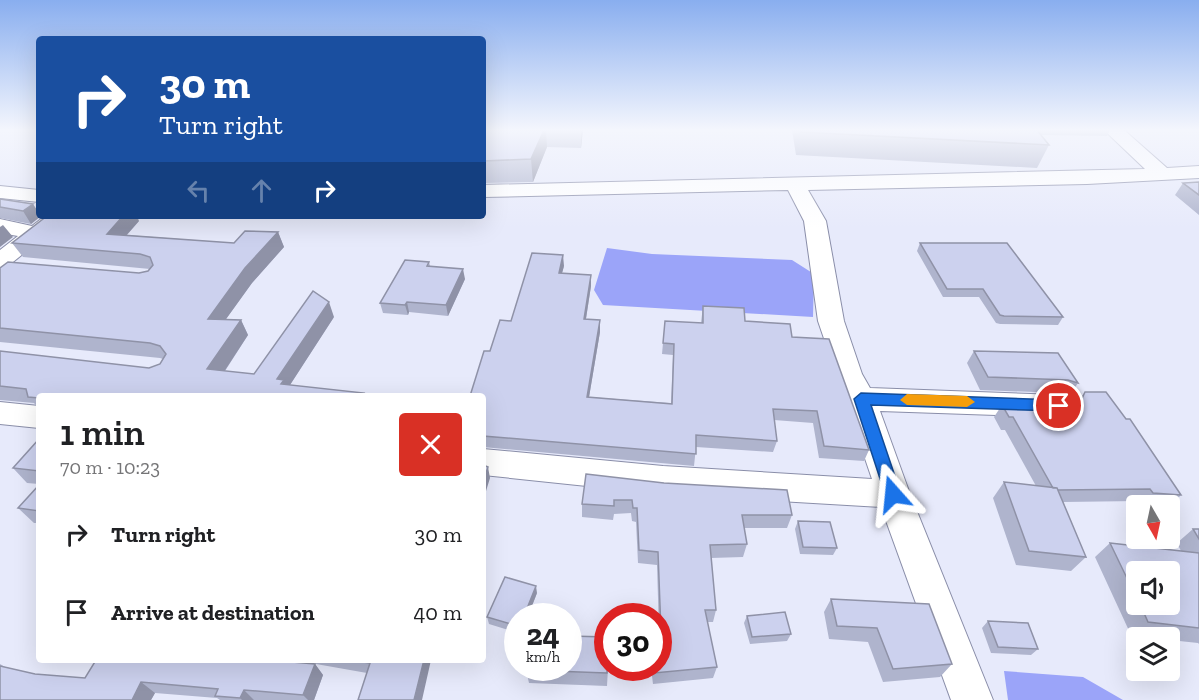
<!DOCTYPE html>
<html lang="en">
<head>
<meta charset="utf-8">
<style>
	:root { --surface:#fff; --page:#f2f2f2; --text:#202124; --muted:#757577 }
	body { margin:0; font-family:"Zilla Slab",serif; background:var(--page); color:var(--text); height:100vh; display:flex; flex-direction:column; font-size:22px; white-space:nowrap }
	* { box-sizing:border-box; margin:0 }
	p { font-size:20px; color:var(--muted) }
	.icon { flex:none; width:33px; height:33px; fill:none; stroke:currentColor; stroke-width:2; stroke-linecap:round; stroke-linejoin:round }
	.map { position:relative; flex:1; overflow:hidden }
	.drawer { position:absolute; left:36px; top:393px; width:450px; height:270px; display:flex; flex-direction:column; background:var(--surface); border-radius:6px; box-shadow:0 6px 24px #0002 }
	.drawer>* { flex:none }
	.top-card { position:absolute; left:36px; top:36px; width:450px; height:183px; border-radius:6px; box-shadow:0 6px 24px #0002; background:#1a4fa0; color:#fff; overflow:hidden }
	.needle { width:39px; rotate:171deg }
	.controls { position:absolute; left:1126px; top:495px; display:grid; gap:12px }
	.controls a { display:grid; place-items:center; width:54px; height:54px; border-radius:6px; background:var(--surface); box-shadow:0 6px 24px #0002; font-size:30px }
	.speed { position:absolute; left:504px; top:603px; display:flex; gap:12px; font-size:30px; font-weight:700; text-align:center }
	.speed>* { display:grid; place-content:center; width:78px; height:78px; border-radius:50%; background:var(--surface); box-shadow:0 6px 24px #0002; line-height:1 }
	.speed small { font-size:15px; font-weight:400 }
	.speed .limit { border:9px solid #d22; background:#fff; color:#111 }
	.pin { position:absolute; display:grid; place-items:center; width:51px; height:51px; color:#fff; margin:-26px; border:3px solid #fff; border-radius:50%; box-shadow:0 2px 6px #0007 }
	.me { position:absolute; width:66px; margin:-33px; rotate:342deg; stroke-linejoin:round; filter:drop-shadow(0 0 4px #0008) }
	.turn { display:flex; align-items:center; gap:21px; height:126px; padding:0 24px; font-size:27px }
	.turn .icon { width:78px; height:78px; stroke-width:2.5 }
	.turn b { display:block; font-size:42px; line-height:51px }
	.lanes { display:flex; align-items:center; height:57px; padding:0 24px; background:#0003; justify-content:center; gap:30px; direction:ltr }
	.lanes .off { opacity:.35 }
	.round { display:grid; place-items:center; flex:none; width:63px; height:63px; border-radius:6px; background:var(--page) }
	.head { display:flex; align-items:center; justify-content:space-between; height:102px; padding:0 24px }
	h1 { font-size:36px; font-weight:600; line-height:45px }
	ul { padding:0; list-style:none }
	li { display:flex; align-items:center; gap:18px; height:78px; padding:0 24px }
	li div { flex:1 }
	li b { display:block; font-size:22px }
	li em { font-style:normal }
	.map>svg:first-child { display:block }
	.water { fill:#9ba4f9 }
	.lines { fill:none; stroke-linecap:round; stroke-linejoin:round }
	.minor-casing { stroke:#8a8ea9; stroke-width:2 }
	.minor { fill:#fff; fill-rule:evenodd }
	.wall { fill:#afb4cd; fill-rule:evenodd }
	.shaded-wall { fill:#8f92a7 }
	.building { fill:#ccd1ee; stroke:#8f92a7; stroke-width:1.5 }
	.route { fill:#1a73e8; stroke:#114b97; stroke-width:1.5 }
	.slow { fill:#f59e0b }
</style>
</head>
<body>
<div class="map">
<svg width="1199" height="700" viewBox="0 0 1199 700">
	<rect width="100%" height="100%" fill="#e7eafb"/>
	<path class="water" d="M 607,248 L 652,254 L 792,260 L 814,274 L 813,317 L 603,305 L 594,290 Z
		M 1004,671 L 1083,677 L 1123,700 L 1008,700 Z"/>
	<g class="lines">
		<defs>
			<path id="minor" d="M 1104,130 L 1124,130 L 1167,168 L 1199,166 L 1199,178 L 1087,184 L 808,190 L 826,221 L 844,321 L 862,374 L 870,388 L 1059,395 L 1069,398 L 1074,406 L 1069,414 L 1059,417 L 880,411 L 910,494 L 993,700 L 951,700 L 881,507 L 663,494 L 483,475 L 483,449 L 663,466 L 872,479 L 818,321 L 804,221 L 788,190 L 483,197 L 483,185 L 1145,169 Z
				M 0,186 L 39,190 L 39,202 L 0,198 Z
				M 45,216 L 70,216 L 8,266 L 0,268 L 0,250 L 18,236 L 0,233 L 0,219 L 32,226 Z
				M 0,402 L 39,406 L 39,428 L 0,424 Z"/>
		</defs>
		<use href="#minor" class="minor-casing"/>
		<use href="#minor" class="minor"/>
	</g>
	<path class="wall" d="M 483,130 L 583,130 L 581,148 L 547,147 L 533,182 L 483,183 Z
		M 792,130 L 1110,130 L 1107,136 L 1041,135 L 1049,145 L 1037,168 L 796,155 Z
		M 1199,182 L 1199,215 L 1175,195 L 1183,183 Z
		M 0,199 L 41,216 L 31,224 L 0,218 Z
		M 139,221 L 127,235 L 234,243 L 278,232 L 284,247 L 252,283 L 226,319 L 241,320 L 248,335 L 225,371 L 254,374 L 334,317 L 290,385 L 364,393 L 365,396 L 39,396 L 39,409 L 34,403 L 0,400 L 0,351 L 149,368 L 160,364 L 163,359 L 160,358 L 0,342 L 0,268 L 139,273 L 148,271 L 150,269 L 23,257 L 12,243 Z
		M 920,243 L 1063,317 L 1058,325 L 1000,324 L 996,323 L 979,297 L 943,297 L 917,251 Z
		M 429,262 L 430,266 L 465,279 L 448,316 L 409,312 L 408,315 L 383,313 L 380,303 Z
		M 564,266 L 562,273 L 591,275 L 591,286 L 586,319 L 600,332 L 589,397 L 671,403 L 673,355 L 662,354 L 665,321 L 701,323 L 703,306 L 745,321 L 792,337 L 869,450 L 864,461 L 819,458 L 813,423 L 774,420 L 777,441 L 773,452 L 696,447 L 694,466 L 483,447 L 483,396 L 490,351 L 511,321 Z
		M 974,351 L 1078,383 L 1069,396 L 1059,393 L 980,390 L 967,363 Z
		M 1085,392 L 1181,495 L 1170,506 L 1141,505 L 1138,501 L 1063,502 L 1086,557 L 1071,571 L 1016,565 L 993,498 L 1004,482 L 1036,486 L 1005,430 L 1001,430 L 994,417 L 1002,405 L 1069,407 L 1075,405 Z
		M 39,439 L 39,484 L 27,483 L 13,468 Z
		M 586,474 L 792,515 L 787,528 L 744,528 L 747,544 L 743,557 L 711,558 L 716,610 L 713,622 L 707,622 L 717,667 L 713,678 L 653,684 L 651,668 L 658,668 L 659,632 L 657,565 L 638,563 L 636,522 L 632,521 L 631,513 L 614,514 L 613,520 L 582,517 L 582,504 Z
		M 39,485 L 39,523 L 34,523 L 18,508 Z
		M 798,521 L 837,548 L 833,555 L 800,554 L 795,529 Z
		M 1193,529 L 1199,529 L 1199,644 L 1198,643 L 1170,640 L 1170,638 L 1153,638 L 1131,635 L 1095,557 L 1110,543 L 1181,551 L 1177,543 ZM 1137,572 L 1170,604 L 1137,604 Z
		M 537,593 L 528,616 L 518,616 L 518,633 L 489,624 L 487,617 Z
		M 831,599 L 952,664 L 940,677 L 883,682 L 868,642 L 829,639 L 824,612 Z
		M 747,616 L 791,634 L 787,641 L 750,644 L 744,623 Z
		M 988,621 L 1038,649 L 1031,655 L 991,653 L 982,628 Z
		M 313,660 L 431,660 L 367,673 L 316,664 Z
		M 0,664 L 5,667 L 35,674 L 85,678 L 315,664 L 323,675 L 314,700 L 220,700 L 217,698 L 155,693 L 151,700 L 0,700 Z
		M 608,668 L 607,686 L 529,683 L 526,670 Z"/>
	<path class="shaded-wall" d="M 544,130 L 546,130 L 547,147 L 533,182 L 531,159 Z
		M 581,130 L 583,130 L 581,148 Z
		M 33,204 L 39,213 L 39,216 L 41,216 L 31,224 L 23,211 Z
		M 123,216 L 137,216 L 139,221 L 115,248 L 107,234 Z
		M 3,225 L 13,237 L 0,247 L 0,227 Z
		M 278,232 L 284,247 L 252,283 L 216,333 L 208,319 L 245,268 Z
		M 563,255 L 564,266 L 559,284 L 559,273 Z
		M 463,269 L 465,279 L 448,316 L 446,305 Z
		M 591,275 L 591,286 L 584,331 L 584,319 Z
		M 329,302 L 334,317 L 288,388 L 277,379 Z
		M 407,302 L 409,312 L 408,315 L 405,305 Z
		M 241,320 L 248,335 L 216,384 L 207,369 Z
		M 600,320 L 600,332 L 587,409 L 587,397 Z
		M 488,467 L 490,478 L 483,501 L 483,482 Z
		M 536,586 L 537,593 L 528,616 L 524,616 Z
		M 424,660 L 431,660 L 422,700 L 414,700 Z
		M 315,664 L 323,675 L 314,700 L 308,700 L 303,695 Z
		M 141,682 L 155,693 L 151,700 L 132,700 Z
		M 244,690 L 254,700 L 242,700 L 240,698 Z"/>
	<path class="building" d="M 483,130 L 544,130 L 531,159 L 483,161 Z
		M 801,130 L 1037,130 L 1049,145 L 801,132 Z
		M 1199,182 L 1199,195 L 1183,183 Z
		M 0,199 L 33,204 L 23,211 L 0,207 Z
		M 47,216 L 123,216 L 107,234 L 234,243 L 245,231 L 278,232 L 245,268 L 208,319 L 241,320 L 207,369 L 254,374 L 313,291 L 329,302 L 277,379 L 284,380 L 281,384 L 364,393 L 362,396 L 39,396 L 39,398 L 28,397 L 26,389 L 0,386 L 0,351 L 149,368 L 160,364 L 166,354 L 160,346 L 150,343 L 0,328 L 0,268 L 8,262 L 139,273 L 148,271 L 153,265 L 150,257 L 140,254 L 12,243 Z
		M 920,243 L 1007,243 L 1063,317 L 1004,316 L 1000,315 L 983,289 L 947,289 Z
		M 532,253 L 563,255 L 559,273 L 591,275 L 584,319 L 600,320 L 587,397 L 672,404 L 674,344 L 663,343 L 665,321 L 703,323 L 703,306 L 744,308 L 745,321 L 790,324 L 792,337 L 829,339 L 869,450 L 824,446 L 817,411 L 773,409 L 777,441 L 696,435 L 696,454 L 483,436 L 483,396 L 470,396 L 484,351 L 490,351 L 500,320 L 511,321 Z
		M 405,260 L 429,262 L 427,266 L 463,269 L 446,305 L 407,302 L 405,305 L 380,303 Z
		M 974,351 L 1058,353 L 1078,383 L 1068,380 L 988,377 Z
		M 1085,392 L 1106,392 L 1126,419 L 1130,419 L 1181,495 L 1153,493 L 1150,489 L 1058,490 L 1057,488 L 1053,488 L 1013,417 L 1009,417 L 1002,405 L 1069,407 L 1080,403 Z
		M 39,439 L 39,471 L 13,468 Z
		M 483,465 L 488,467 L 483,482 Z
		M 586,474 L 664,483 L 787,490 L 792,515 L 742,515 L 747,544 L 710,545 L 716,610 L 705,610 L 717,667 L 654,673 L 654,668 L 658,668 L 658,632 L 661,632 L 658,552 L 639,550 L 637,508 L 633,508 L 632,500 L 614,500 L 614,506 L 582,504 Z
		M 1004,482 L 1057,488 L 1086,557 L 1029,551 Z
		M 39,485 L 39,511 L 18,508 Z
		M 798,521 L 830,522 L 837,548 L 803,547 Z
		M 1193,529 L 1199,529 L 1199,539 Z
		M 1110,543 L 1199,553 L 1199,628 L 1148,622 L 1140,604 L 1170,604 L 1170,572 L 1137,572 L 1137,599 Z
		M 505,577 L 536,586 L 524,616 L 518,616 L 518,626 L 487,617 Z
		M 831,599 L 929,604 L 952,664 L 893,669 L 877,628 L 837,626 Z
		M 785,612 L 791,634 L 752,637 L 747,616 Z
		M 988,621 L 1028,623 L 1038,649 L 998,647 Z
		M 568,636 L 608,637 L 607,673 L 526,670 L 526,668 L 568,668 Z
		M 96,660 L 269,660 L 315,664 L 303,695 L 244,690 L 240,698 L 215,696 L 218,689 L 141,682 L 132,700 L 0,700 L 0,666 L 35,674 L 85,678 Z
		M 350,660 L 424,660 L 414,700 L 358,700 L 370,663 Z"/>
	<linearGradient id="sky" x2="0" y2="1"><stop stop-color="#89aeef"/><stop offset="0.57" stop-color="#f4f6fd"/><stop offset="1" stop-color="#f4f6fd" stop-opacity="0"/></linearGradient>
	<rect width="1199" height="228" fill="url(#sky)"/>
	<path class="route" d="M 861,393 L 1059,400 L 1067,406 L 1059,411 L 871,405 L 901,494 L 899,499 L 887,499 L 885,494 L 854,399 Z"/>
	<path class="slow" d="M 907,394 L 967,396 L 975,402 L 967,407 L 907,405 L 900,400 Z"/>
</svg>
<div class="controls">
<a><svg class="needle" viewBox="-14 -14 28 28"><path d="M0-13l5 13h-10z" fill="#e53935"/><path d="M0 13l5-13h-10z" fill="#757577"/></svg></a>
<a><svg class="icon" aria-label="sound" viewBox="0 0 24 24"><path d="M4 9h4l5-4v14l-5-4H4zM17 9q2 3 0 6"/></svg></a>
<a><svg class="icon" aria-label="layers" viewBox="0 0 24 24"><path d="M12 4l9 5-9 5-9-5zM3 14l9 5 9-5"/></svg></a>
</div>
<div class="speed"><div>24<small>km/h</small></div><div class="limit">30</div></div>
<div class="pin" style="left:1059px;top:406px;background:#d93025"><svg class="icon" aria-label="arrive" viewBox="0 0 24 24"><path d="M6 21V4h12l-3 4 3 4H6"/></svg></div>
<svg class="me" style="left:893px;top:494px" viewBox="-20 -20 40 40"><path d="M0-17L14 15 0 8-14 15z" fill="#1a73e8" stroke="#fff" stroke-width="4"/></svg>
<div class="top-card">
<div class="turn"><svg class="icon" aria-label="right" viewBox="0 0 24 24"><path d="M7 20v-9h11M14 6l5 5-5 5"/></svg><div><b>30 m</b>Turn right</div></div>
<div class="lanes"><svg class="icon off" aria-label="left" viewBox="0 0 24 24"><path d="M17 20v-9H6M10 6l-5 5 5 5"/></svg><svg class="icon off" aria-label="ahead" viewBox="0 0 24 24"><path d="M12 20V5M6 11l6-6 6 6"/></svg><svg class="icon" aria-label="right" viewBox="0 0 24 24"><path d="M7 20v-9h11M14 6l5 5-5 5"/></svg></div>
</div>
<section class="drawer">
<div class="head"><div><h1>1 min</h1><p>70 m · 10:23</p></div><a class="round" style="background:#d93025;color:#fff"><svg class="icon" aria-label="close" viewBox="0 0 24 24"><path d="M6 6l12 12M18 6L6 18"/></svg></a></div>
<ul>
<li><svg class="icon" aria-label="right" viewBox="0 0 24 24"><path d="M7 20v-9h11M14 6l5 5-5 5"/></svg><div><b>Turn right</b></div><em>30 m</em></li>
<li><svg class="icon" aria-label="arrive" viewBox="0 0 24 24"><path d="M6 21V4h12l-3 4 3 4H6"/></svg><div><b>Arrive at destination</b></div><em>40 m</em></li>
</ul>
</section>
</div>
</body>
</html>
